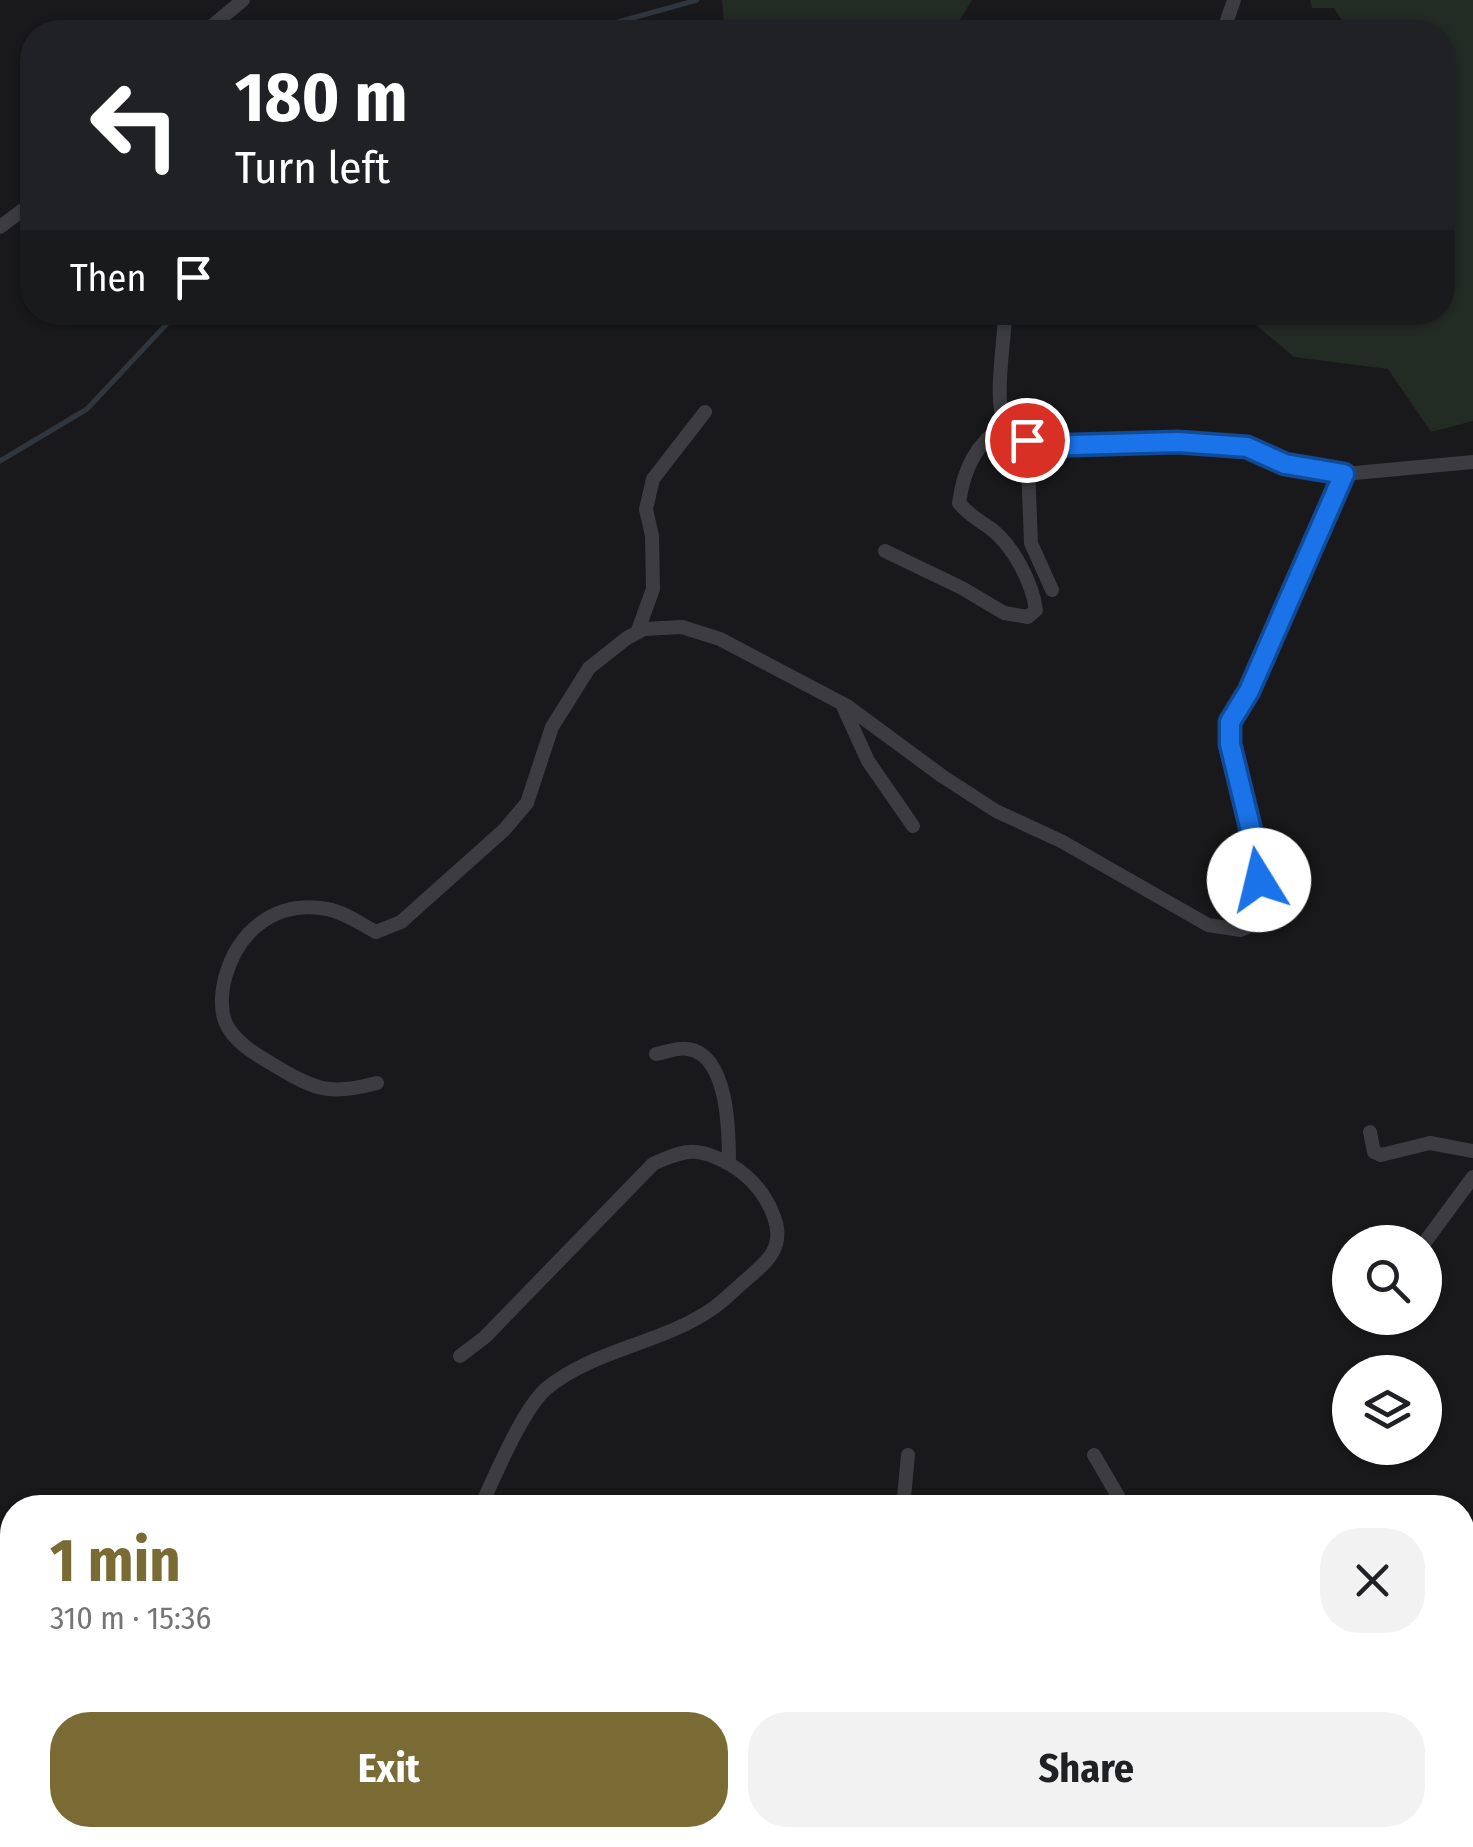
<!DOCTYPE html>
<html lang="en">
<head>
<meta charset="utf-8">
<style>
	:root { --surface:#fff; --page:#f2f2f2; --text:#202124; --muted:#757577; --accent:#796b33 }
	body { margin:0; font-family:"Fira Sans Condensed",sans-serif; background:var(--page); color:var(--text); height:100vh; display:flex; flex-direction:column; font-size:38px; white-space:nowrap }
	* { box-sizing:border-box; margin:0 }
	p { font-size:32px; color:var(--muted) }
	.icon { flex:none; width:55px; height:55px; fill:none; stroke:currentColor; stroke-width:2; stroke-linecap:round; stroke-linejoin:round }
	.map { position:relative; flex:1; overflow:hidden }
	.sheet { position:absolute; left:0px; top:1495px; width:1475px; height:352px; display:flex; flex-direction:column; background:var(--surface); border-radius:40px 40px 0 0; box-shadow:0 2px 8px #0004 }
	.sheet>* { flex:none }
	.guide { position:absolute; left:20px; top:20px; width:1435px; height:305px; border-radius:40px; box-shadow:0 2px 8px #0004; background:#202124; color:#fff; overflow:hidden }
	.controls { position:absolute; left:1332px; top:1225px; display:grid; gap:20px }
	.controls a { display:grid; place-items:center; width:110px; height:110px; border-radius:50%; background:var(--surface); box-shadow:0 2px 8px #0004; font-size:50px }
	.pin { position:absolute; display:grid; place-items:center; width:85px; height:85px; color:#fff; margin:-42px; border:5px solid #fff; border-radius:50%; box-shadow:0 2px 10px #0007 }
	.me { position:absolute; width:110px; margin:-55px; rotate:351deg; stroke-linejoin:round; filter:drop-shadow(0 0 8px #0008) }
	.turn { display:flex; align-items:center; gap:35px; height:210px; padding:0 50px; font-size:45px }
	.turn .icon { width:130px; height:130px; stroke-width:2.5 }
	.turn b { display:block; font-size:70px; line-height:85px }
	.then { display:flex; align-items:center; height:95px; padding:0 50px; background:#0003; gap:20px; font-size:38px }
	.round { display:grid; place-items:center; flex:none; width:105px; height:105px; border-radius:40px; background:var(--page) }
	.head { display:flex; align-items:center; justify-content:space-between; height:170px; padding:0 50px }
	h1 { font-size:60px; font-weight:700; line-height:75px; color:var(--accent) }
	.button { display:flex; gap:20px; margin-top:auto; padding:20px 50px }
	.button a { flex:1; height:115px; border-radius:40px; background:var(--accent); color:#fff; font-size:40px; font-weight:700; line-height:115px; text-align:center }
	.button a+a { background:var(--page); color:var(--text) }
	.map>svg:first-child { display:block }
	.green { fill:#232b25 }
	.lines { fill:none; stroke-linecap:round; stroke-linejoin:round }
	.stream { stroke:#30363e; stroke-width:5 }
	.minor { stroke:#3c3c41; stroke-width:14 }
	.tertiary { stroke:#3c3c41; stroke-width:18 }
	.route-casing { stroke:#114b97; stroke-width:25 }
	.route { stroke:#1a73e8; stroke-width:18 }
</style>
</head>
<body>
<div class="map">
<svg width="1473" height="1847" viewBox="0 0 1473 1847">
	<rect width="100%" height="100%" fill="#19191b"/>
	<path class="green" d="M 722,0 L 972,0 L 952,32 L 725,32 Z
		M 1310,0 L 1473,0 L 1473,421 L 1431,432 L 1388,369 L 1294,357 L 1242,313 L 1442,312 L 1442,32 L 1349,32 L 1334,8 L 1312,8 Z"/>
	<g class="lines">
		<path class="stream" d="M 582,32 L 697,0
			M 0,461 L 87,409 L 178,312
			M 0,1529 L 12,1537
			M 0,1730 L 12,1724
			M 1462,1813 L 1473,1816"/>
		<path class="minor" d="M 205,32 L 243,0
			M 1223,32 L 1234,0
			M 0,227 L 32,203
			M 1005,312 C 1005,340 993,401 1005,423 C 1011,434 1027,440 1037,446 L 1178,443 L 1247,447 L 1285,464 L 1344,474 L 1473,462
			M 1027,440 L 1031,543 L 1052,590
			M 885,551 L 962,588 L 1004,613 L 1028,617 L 1036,610 C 1032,582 1013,545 990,528 C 977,519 969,515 959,503 C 964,467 976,445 1005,423
			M 637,633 L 653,589 L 652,536 L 646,509 L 653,479 L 705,412
			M 842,704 L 868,761 L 913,826
			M 656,1054 C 666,1052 679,1047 688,1049 C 729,1055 729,1134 729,1164
			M 377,1083 C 332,1095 317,1091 277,1067 C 259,1056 241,1047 229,1029 C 219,1014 221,995 225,978 C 238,930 276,900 327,909 C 344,912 361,924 376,932 L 401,922 L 504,830 L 527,803 L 552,727 L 589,668 L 627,638 L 644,629 L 682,627 L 720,639 L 847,706 L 942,776 L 996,811 L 1061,841 L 1208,925 L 1241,930 L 1252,925 L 1260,905 L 1257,855 L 1230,744 L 1230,722 L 1249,691 L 1344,474
			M 1370,1132 L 1374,1152 L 1381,1155 L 1430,1143 L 1473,1151
			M 1425,1242 L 1473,1177
			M 460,1356 L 485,1337 L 653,1164 C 687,1148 699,1147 731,1165 C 751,1177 766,1195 774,1217 C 785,1247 768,1261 747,1279 C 735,1289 724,1301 712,1309 C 661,1344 595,1349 547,1388 C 523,1408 494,1478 480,1508
			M 1094,1455 L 1125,1508
			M 903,1508 L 908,1455
			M 0,1663 L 12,1668
			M 1462,1676 L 1473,1675
			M 1349,1835 L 1362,1847"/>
		<path class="tertiary" d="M 0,1749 L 12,1744"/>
	</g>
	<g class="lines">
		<defs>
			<path id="route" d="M 1027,440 L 1038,446 L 1178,442 L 1247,447 L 1285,464 L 1344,474 L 1249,691 L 1230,722 L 1230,744 L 1257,855 L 1259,880"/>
		</defs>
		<use href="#route" class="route-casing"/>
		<use href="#route" class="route"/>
	</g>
</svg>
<div class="controls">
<a><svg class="icon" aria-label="search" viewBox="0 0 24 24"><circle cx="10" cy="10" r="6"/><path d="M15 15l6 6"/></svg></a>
<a><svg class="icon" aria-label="layers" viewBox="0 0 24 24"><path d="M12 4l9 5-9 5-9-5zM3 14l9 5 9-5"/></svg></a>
</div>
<div class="pin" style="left:1027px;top:440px;background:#d93025"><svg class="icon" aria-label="arrive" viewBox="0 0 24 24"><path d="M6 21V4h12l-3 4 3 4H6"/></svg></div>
<svg class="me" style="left:1259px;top:880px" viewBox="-20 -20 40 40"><circle r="19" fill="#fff"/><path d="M0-13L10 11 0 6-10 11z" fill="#1a73e8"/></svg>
<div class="guide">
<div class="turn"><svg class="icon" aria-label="left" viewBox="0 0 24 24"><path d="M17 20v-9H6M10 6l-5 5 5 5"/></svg><div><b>180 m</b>Turn left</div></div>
<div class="then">Then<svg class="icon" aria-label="arrive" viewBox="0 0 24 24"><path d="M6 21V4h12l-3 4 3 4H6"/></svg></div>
</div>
<section class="sheet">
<div class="head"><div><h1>1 min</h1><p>310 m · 15:36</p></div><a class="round"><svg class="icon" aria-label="close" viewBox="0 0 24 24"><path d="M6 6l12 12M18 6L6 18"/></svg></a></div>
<div class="button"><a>Exit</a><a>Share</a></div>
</section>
</div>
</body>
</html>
